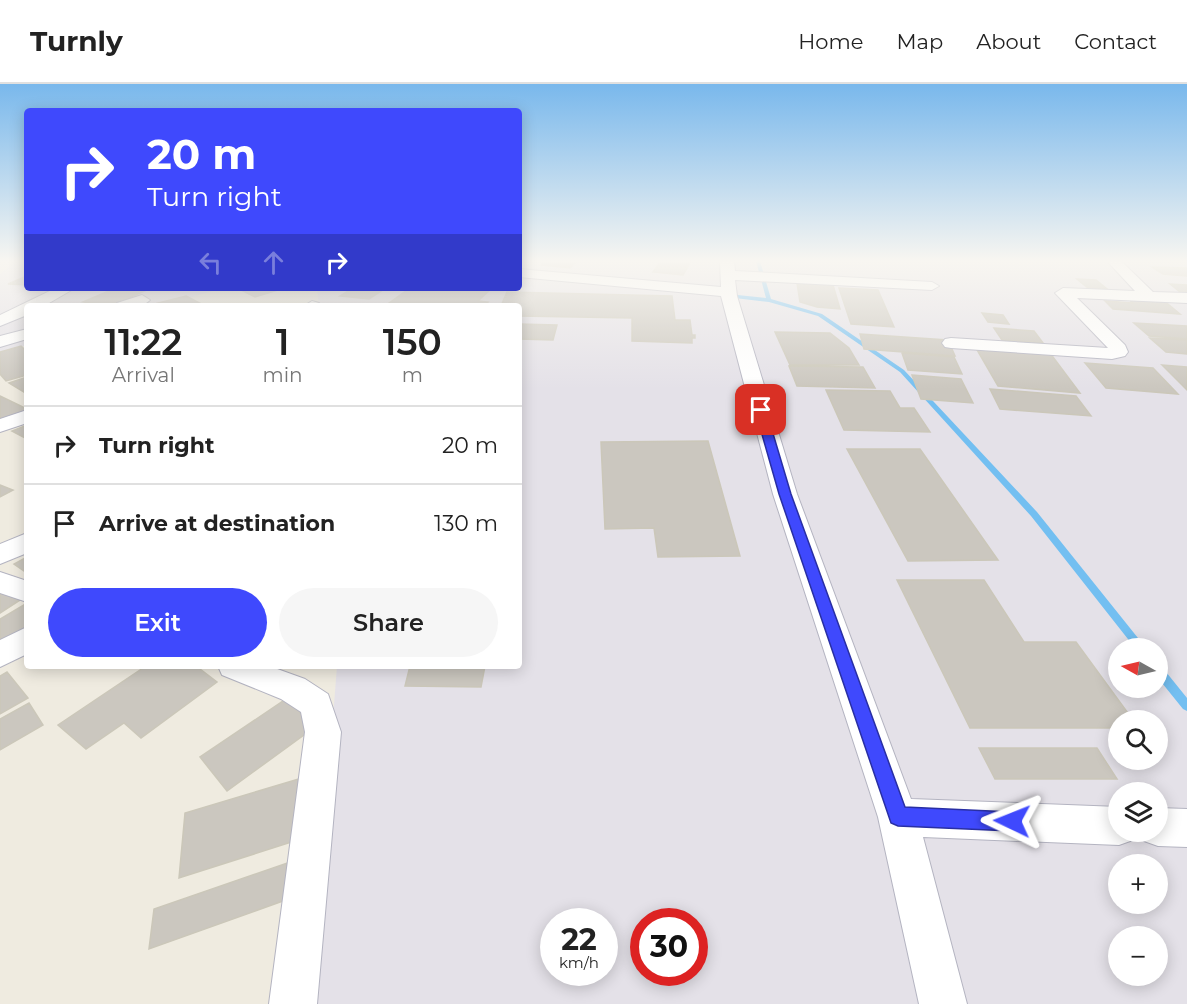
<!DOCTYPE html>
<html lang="en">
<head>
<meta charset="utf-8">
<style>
	:root { --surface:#fff; --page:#f6f6f6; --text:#222; --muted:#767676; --line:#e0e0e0; --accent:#3f49fd }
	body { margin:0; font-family:Montserrat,sans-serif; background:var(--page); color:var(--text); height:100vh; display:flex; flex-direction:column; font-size:22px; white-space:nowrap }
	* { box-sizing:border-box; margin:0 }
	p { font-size:20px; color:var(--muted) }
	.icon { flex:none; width:33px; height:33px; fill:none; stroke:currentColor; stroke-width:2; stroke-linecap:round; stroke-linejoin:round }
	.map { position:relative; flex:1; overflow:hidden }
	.details { position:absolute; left:24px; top:219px; width:498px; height:366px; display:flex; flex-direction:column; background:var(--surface); border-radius:6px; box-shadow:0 3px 15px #0003 }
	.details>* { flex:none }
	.top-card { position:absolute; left:24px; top:24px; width:498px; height:183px; border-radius:6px; box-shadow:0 3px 15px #0003; background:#3f49fd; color:#fff; overflow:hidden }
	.needle { width:39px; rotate:278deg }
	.tools { position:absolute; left:1108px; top:554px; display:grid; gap:12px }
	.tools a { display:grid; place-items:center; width:60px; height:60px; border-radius:50%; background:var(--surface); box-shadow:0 3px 15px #0003; font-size:30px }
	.speed { position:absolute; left:540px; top:824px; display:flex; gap:12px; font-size:30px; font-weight:700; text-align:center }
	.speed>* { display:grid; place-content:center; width:78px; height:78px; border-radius:50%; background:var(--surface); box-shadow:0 3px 15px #0003; line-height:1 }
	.speed small { font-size:15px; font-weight:400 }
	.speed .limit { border:9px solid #d22; background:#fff; color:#111 }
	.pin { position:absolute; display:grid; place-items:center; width:51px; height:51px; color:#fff; margin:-26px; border-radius:12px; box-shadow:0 3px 9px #0006 }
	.me { position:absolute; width:66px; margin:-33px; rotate:272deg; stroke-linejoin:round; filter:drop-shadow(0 0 4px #0008) }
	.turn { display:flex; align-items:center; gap:21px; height:126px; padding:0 24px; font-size:27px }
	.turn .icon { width:78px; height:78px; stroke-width:2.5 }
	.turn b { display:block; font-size:42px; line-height:51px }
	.lanes { display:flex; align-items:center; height:57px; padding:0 24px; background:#0003; justify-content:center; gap:30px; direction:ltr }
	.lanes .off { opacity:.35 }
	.eta { display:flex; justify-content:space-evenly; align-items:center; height:102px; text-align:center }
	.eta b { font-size:36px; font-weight:600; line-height:42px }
	.action { display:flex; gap:12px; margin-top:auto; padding:12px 24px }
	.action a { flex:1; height:69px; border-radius:36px; background:var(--accent); color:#fff; font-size:24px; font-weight:600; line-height:69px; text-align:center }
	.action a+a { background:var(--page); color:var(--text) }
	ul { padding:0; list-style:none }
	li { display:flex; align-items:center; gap:18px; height:78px; padding:0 24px; border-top:2px solid var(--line) }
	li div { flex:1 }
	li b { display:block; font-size:22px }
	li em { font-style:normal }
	header { display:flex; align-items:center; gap:36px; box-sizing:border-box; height:84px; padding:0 30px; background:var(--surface); border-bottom:2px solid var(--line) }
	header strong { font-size:28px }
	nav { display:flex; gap:33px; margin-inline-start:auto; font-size:21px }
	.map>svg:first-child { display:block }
	.industrial { fill:#e4e1e8; fill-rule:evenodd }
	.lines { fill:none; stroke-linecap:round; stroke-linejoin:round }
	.stream { fill:#73bff1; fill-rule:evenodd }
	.building { fill:#cbc7bf; stroke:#cbc7b9; stroke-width:1.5 }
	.street-casing { stroke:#b4b4c1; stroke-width:2 }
	.street { fill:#fff; fill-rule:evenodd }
	.route { fill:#3f49fd; stroke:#292fa4; stroke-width:1.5 }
</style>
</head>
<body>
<header>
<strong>Turnly</strong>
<nav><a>Home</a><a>Map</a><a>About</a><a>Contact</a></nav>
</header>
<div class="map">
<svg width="1187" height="920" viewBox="0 0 1187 920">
	<rect width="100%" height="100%" fill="#efebe0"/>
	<path class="industrial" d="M 16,177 L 27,177 L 27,204 L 223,204 L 161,222 L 27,222 L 27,261 L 0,269 L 0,190 Z
		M 519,177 L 1187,177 L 1187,920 L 311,920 L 337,582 L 519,582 L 519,222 L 319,222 L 317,205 L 312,204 L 519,204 ZM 1119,564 L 1158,564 L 1158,603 L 1119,603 ZM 1119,636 L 1158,636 L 1158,675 L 1119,675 ZM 1119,708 L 1158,708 L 1158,747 L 1119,747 ZM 1119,780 L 1158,780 L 1158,819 L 1119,819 ZM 554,837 L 604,837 L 604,888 L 554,888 ZM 644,837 L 694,837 L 694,888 L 644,888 ZM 1119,852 L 1158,852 L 1158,891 L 1119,891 Z"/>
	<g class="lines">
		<path class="stream" d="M 756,177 L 760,177 L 771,215 L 822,230 L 904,286 L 1037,428 L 1146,564 L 1135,564 L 1031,432 L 900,288 L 818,232 L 769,218 L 726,213 L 725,212 L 728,210 L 766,214 Z
			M 1158,582 L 1162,583 L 1187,614 L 1187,627 L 1183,625 L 1158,594 Z"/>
	</g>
	<path class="building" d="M 546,177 L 577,177 L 570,184 L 541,181 Z
		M 661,177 L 691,177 L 683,191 L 653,188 Z
		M 1152,183 L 1187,184 L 1187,192 L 1163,190 Z
		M 27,192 L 27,201 L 8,200 Z
		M 1077,195 L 1096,196 L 1107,205 L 1088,204 Z
		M 797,199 L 833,201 L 840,225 L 817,223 L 800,218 Z
		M 1170,200 L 1187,201 L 1187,212 L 1185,212 Z
		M 116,204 L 151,204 L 111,222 L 83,218 Z
		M 237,204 L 268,204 L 275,207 L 255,213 Z
		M 353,204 L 386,204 L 369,215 L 340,212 Z
		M 410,204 L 492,204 L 478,217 L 488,218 L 484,222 L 385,222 Z
		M 839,204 L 878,206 L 894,243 L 851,240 Z
		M 507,208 L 672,212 L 675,236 L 690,236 L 692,251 L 695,251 L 695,254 L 692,254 L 692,259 L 632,257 L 632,234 L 519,232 L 519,222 L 501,222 Z
		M 186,212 L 205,222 L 163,222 L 158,219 Z
		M 1127,214 L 1163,216 L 1180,230 L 1113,225 L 1105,217 L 1133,219 Z
		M 982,229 L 1003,231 L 1009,240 L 988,238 Z
		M 1134,239 L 1187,242 L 1187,255 L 1149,252 Z
		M 519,240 L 557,241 L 553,256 L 519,255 Z
		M 994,244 L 1034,247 L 1043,259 L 1002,256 Z
		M 775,248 L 830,249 L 849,264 L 859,281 L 790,281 Z
		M 860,250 L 948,256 L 955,272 L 864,265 Z
		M 1150,254 L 1187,256 L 1187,270 L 1166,268 Z
		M 21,262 L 27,268 L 27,291 L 6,297 L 0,290 L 0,268 Z
		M 976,264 L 1050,269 L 1080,309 L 998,302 Z
		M 902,269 L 954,273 L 962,290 L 908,286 Z
		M 1085,279 L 1153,284 L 1178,310 L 1106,304 Z
		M 1162,281 L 1187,283 L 1187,306 Z
		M 789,282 L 863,283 L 875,304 L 797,302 Z
		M 912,291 L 961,295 L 973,319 L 921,315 Z
		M 27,293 L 27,310 L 9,299 Z
		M 990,305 L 1076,312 L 1091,332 L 1000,325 Z
		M 826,306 L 890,307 L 900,324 L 914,324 L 930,348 L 844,346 Z
		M 0,312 L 27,325 L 27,328 L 0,339 Z
		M 27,341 L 27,355 L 12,347 Z
		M 708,357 L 740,472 L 658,473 L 654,444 L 605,445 L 601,358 Z
		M 847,365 L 920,365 L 998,476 L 908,477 Z
		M 0,401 L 13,406 L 0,413 Z
		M 27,473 L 27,489 L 14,480 Z
		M 897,496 L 984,496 L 1024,558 L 1076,558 L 1133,636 L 1119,636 L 1119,644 L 970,644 Z
		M 0,507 L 20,516 L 0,529 Z
		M 27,519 L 27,550 L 0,566 L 0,535 Z
		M 146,582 L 196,582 L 217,598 L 141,654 L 124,639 L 86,665 L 58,641 Z
		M 410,582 L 485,582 L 481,603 L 405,602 Z
		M 7,588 L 28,614 L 0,630 L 0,592 Z
		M 286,615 L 315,643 L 227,707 L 200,673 Z
		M 29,619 L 43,641 L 0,666 L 0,635 Z
		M 979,664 L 1097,664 L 1117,695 L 995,695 Z
		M 302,694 L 304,754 L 179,794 L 185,729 Z
		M 296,776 L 297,812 L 149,865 L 154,825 Z"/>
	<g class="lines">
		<defs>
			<path id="street" d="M 720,177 L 734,177 L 735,187 L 932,198 L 939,202 L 932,206 L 735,196 L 737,212 L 797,410 L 911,715 L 1119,723 L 1119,747 L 1137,747 L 1133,756 L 1119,761 L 923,753 L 967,920 L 919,920 L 878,733 L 773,410 L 721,212 L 519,193 L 519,185 L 721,203 Z
				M 1107,177 L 1121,177 L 1153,208 L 1187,209 L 1187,219 L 1077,214 L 1125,261 L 1128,268 L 1125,272 L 1112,275 L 951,264 L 945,263 L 942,259 L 945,255 L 951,254 L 1108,264 L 1055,209 L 1063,204 L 1135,207 Z
				M 56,204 L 75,204 L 44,222 L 27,222 L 27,231 L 0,242 L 0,231 Z
				M 142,211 L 150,216 C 141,225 127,222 115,222 L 117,219 Z
				M 312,217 L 319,219 L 321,222 L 304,222 Z
				M 27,245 L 27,255 L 0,263 L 0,252 Z
				M 27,326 L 27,339 L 0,348 L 0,335 Z
				M 27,449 L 27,469 L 0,480 L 0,460 Z
				M 0,488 L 27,497 L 27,518 L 0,509 Z
				M 27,543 L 27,570 L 0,583 L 0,556 Z
				M 218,582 L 269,582 L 305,595 L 328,610 L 341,648 L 317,920 L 269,920 L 305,648 L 301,628 L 281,615 L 222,591 Z
				M 1158,724 L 1187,725 L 1187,763 L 1158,762 L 1144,757 L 1140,747 L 1158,747 Z"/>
		</defs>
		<use href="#street" class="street-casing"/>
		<use href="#street" class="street"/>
	</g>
	<linearGradient id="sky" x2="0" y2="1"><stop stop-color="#79b8ec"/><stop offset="0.58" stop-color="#f8f6f1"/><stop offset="1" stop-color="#f8f6f1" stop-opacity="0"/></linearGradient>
	<rect width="1187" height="305" fill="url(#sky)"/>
	<path class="route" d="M 761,323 L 766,326 L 791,410 L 905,723 L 1012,728 L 1019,731 L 1022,737 L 1019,744 L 1012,747 L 898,742 L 891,739 L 779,410 L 755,326 Z"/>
</svg>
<div class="tools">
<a><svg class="needle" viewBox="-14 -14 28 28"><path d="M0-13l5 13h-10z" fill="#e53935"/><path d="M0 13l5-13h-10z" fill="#767676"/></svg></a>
<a><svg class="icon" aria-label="search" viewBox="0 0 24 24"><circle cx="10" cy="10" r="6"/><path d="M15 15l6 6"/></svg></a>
<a><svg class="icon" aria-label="layers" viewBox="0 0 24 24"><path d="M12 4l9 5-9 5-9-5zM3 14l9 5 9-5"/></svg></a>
<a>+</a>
<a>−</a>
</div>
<div class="speed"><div>22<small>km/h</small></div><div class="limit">30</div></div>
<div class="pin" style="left:761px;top:326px;background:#d93025"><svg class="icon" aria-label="arrive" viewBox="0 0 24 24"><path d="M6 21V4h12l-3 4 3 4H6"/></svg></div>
<svg class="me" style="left:1012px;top:737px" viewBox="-20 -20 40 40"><path d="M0-17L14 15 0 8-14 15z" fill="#3f49fd" stroke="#fff" stroke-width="4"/></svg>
<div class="top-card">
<div class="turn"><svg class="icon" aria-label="right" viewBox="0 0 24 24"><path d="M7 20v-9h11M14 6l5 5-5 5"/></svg><div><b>20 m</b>Turn right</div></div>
<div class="lanes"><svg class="icon off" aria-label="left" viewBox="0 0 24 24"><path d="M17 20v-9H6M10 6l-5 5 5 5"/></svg><svg class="icon off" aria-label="ahead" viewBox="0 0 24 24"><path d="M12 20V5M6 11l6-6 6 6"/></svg><svg class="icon" aria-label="right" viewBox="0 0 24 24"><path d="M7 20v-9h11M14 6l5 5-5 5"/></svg></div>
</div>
<section class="details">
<div class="eta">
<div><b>11:22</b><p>Arrival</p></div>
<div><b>1</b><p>min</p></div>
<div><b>150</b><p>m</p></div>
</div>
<ul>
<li><svg class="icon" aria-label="right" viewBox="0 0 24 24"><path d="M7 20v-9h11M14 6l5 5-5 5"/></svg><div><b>Turn right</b></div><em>20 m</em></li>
<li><svg class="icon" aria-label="arrive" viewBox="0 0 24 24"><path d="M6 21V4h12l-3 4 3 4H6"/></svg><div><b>Arrive at destination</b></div><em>130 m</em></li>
</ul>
<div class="action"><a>Exit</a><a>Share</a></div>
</section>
</div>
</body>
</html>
